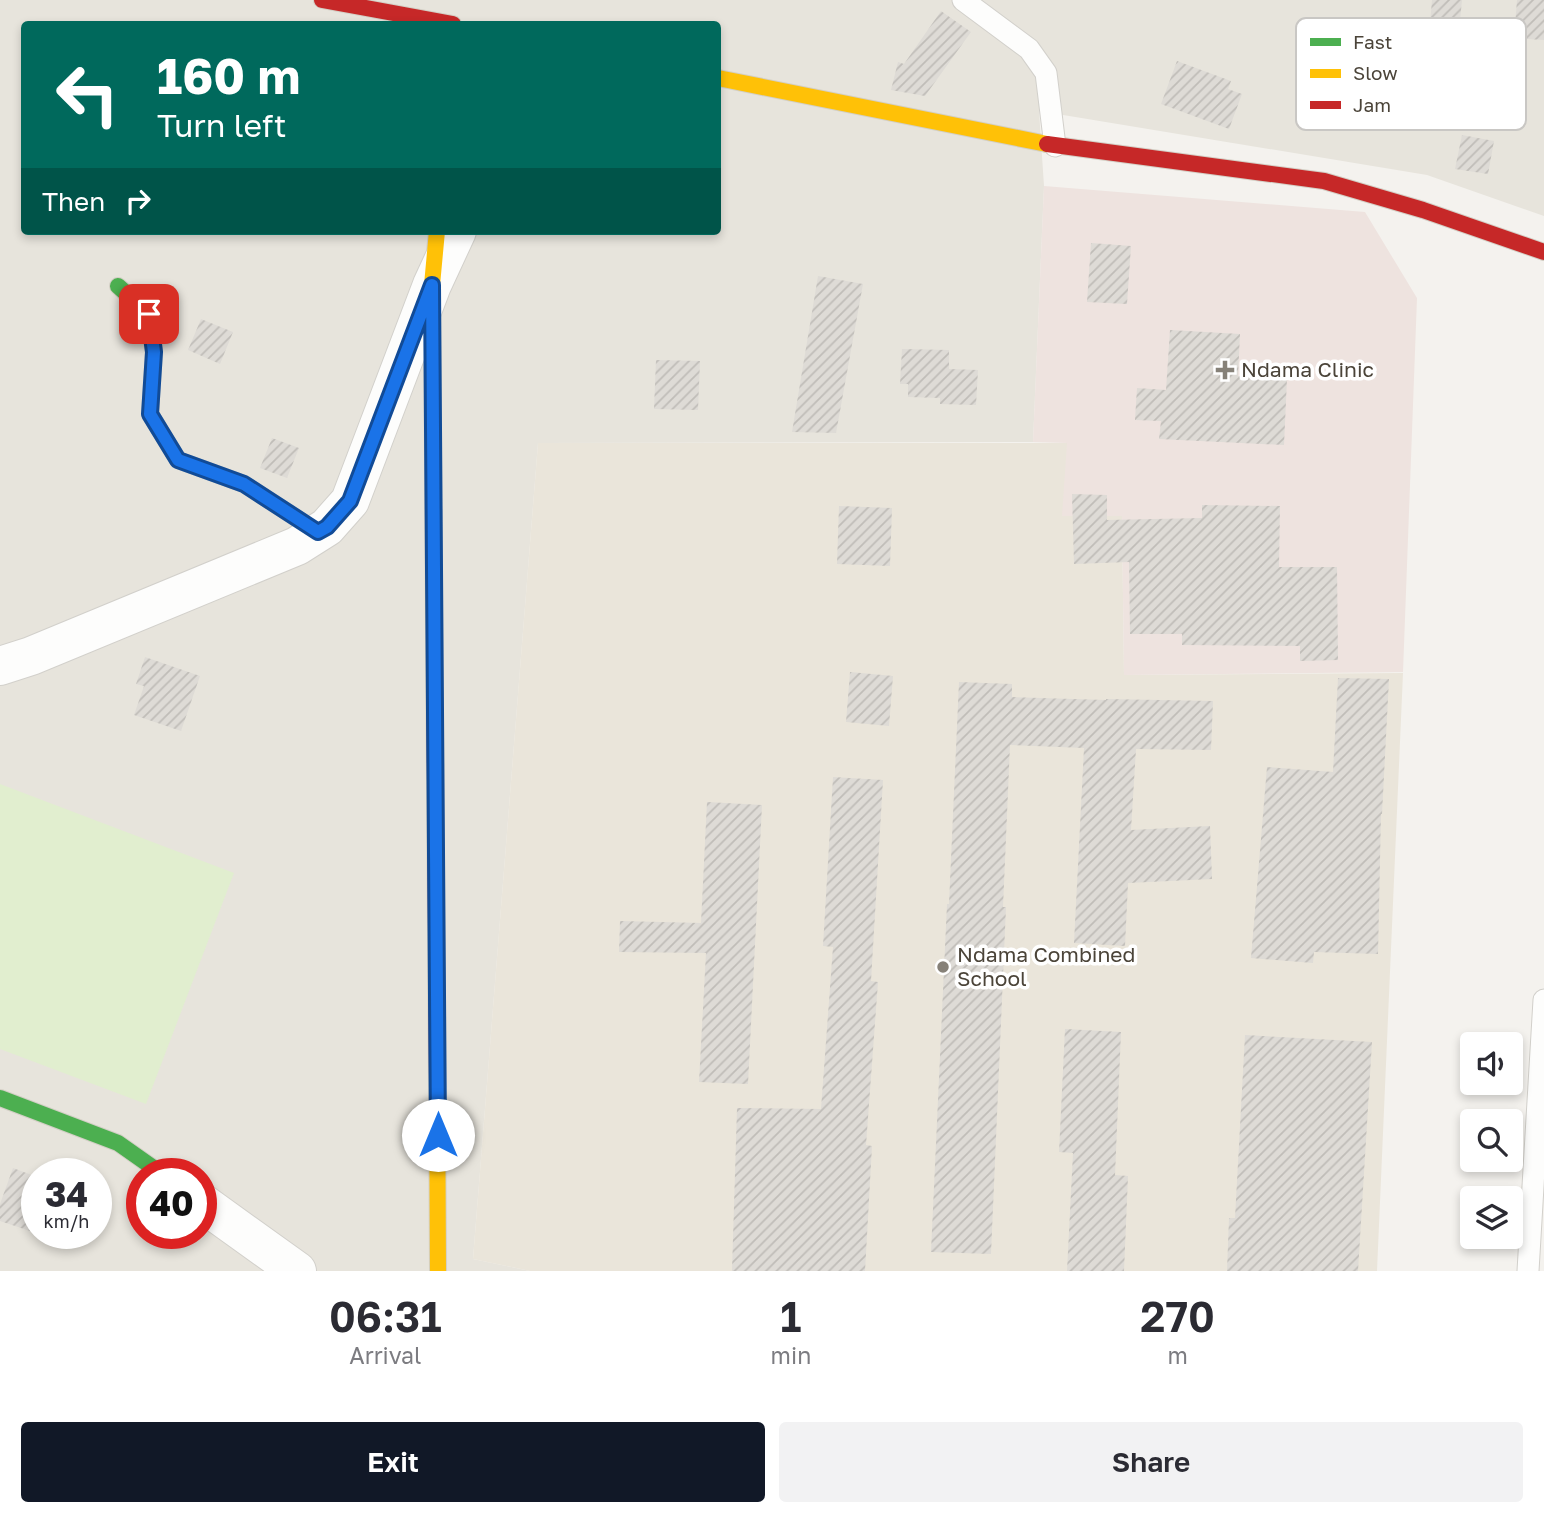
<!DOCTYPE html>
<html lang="en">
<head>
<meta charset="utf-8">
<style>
	:root { --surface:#fff; --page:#f2f2f3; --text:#2b2b33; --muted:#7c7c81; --accent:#111827 }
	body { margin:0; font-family:"Golos Text",sans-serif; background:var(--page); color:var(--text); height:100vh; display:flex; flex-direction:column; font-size:26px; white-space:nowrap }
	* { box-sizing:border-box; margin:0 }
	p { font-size:23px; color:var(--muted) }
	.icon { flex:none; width:38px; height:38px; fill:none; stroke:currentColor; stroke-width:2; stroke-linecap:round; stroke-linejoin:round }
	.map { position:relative; height:1271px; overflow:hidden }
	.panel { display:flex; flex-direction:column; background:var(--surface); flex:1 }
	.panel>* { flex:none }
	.guide { position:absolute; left:21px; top:21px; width:700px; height:214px; border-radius:7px; box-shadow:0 4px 10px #0003; background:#00695c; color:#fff; overflow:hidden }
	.buttons { position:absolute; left:1460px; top:1032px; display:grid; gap:14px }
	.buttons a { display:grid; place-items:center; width:63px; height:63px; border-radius:7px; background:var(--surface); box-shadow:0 4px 10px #0003; font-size:35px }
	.speed { position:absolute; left:21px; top:1158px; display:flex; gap:14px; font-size:35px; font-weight:700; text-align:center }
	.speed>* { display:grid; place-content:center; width:91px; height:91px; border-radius:50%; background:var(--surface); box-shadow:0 4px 10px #0003; line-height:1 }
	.speed small { font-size:18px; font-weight:400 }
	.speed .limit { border:10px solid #d22; background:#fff; color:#111 }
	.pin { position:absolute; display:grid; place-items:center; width:60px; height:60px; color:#fff; margin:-30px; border-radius:14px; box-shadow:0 4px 10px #0006 }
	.me { position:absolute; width:77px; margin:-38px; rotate:0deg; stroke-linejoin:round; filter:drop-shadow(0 0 5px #0008) }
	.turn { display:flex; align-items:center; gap:24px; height:147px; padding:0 21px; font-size:32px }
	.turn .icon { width:91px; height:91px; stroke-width:2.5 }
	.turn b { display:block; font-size:49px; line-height:60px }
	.then { display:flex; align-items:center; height:66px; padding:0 21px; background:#0003; gap:14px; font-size:26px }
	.eta { display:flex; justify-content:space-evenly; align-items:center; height:119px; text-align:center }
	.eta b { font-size:42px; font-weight:600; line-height:49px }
	.cta { display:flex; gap:14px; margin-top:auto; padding:14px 21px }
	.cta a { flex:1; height:80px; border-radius:7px; background:var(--accent); color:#fff; font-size:28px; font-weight:600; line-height:80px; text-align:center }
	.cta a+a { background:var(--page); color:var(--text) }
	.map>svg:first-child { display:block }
	.residential { fill:#e7e4dc; fill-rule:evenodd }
	.education { fill:#eae5da }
	.medical { fill:#eee3df }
	.green { fill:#e1eecf }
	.building { fill:url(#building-hatch) }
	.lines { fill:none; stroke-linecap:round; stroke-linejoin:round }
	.lane-casing { stroke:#d2d0cb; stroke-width:23 }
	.street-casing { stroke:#d2d0cb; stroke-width:40 }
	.fast-casing { stroke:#d3cfc5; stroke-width:18 }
	.slow-casing { stroke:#d3cfc5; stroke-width:18 }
	.jam-casing { stroke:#d3cfc5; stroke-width:18 }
	.lane { stroke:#fdfdfc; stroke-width:21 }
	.street { stroke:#fdfdfc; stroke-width:38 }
	.fast { stroke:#4caf50; stroke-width:16 }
	.slow { stroke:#ffc107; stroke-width:16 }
	.jam { stroke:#c62828; stroke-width:16 }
	.route-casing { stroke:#114b97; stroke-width:18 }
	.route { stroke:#1a73e8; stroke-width:12 }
	.poi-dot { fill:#868178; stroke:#fff; stroke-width:2.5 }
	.labels { text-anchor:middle; stroke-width:7; stroke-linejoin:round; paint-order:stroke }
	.poi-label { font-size:21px; fill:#4b4439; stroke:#fff; text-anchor:start }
	.key { fill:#fff; stroke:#c9c7c4; stroke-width:2 }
	.key-label { font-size:19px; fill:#4b4439 }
</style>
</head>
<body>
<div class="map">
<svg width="1544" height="1271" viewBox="0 0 1544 1271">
	<defs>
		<pattern id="building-hatch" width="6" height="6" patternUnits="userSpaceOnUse" patternTransform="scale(1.75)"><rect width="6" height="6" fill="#dedbd6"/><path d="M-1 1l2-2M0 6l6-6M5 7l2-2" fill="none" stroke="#c0bdb8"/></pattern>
	</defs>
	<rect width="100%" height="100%" fill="#f4f2ee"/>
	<path class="residential" d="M 0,0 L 1544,0 L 1544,216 L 1427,175 L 1039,111 L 1044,186 L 1033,442 L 538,443 L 473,1259 L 530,1271 L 0,1271 ZM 24,24 L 718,24 L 718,231 L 24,231 ZM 37,1174 L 96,1174 L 96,1234 L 37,1234 ZM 142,1174 L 201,1174 L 201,1234 L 142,1234 Z"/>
	<path class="education" d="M 538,443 L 1067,443 L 1122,516 L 1124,675 L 1403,673 L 1377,1271 L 530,1271 L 473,1259 Z"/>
	<path class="medical" d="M 1044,186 L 1365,212 L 1417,298 L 1403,672 L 1124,675 L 1122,516 L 1062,516 L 1067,443 L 1033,442 Z"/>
	<path class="green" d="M 0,784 L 234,873 L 146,1104 L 0,1049 Z"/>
	<path class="building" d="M 1432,0 L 1462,0 L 1456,62 L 1427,60 Z
		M 1517,0 L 1544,0 L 1544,40 L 1514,38 Z
		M 941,11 L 971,32 L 925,96 L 891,90 L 898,62 L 904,64 Z
		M 1177,61 L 1231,81 L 1228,89 L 1242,94 L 1229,129 L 1161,104 Z
		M 1462,135 L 1494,141 L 1488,174 L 1455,169 Z
		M 1091,243 L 1131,246 L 1127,304 L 1087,302 Z
		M 818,276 L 863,284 L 836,433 L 792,432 Z
		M 201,319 L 233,332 L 220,364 L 188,350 Z
		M 1170,330 L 1240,334 L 1238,376 L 1287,379 L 1284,445 L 1159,439 L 1161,421 L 1135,420 L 1137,388 L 1166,390 Z
		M 902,349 L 949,350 L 949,369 L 978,370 L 976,405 L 940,404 L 940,398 L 908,397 L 908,384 L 900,384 Z
		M 656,360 L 700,361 L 698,410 L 654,409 Z
		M 272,438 L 299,448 L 287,478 L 260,468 Z
		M 1072,494 L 1107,495 L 1107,520 L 1202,518 L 1202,505 L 1280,506 L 1279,567 L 1337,567 L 1338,660 L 1300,661 L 1300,646 L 1182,645 L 1182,634 L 1130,634 L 1129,562 L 1074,564 Z
		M 839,506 L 892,508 L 890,566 L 837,564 Z
		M 145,657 L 200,676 L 181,731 L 134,715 L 144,686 L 136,684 Z
		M 850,672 L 893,676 L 889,726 L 846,722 Z
		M 1338,678 L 1389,679 L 1382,814 L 1381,814 L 1378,954 L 1314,952 L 1313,963 L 1251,958 L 1267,767 L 1333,772 Z
		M 959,682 L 1012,684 L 1012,697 L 1106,700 L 1106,699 L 1213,701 L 1211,750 L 1136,749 L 1131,830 L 1210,826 L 1212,879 L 1128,883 L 1125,946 L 1074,943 L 1084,748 L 1010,745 L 1003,907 L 1006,907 L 991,1254 L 931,1252 L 947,904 L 949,904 Z
		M 833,777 L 883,780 L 871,981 L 878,982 L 866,1145 L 872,1146 L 865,1271 L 732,1271 L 737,1108 L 821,1109 L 833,947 L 823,946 Z
		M 707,802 L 762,805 L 748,1084 L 699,1082 L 706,953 L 619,952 L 620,921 L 701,923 Z
		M 1065,1029 L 1121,1032 L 1115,1175 L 1128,1176 L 1124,1271 L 1067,1271 L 1073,1153 L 1059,1152 Z
		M 1245,1035 L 1372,1042 L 1358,1271 L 1227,1271 L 1229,1218 L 1235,1218 Z
		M 13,1168 L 37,1177 L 37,1210 L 30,1231 L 0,1221 L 0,1204 Z"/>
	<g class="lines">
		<defs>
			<path id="lane" d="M 963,0 L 1029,49 L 1046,73 L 1055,146
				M 1528,1271 L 1544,1000"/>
			<path id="street" d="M 0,666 L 31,656 L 297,546 L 327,527 L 350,501 L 432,285 L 457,231
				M 201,1202 L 297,1271"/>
			<path id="fast" d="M 118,286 L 149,314 L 154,352 L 150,414 L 178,460 L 244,484 L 318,532
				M 0,1098 L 118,1143 L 162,1174"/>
			<path id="slow" d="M 718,78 L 1047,144
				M 434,630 L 432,285 L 437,231
				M 437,1082 L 438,1271"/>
			<path id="jam" d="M 322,0 L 453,24
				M 1047,144 L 1324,181 L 1423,210 L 1544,252
				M 434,630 L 437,1082"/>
		</defs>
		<use href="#lane" class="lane-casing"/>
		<use href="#street" class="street-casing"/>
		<use href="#fast" class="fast-casing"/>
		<use href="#slow" class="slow-casing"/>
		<use href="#jam" class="jam-casing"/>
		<use href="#lane" class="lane"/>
		<use href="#street" class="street"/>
		<use href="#fast" class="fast"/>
		<use href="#slow" class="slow"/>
		<use href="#jam" class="jam"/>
	</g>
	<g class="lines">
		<defs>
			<path id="route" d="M 149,314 L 154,352 L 150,414 L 178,460 L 244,484 L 318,532 L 327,527 L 350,501 L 432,285 L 438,1135"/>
		</defs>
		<use href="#route" class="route-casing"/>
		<use href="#route" class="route"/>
	</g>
	<g class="poi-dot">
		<path d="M1221.5 359.5h7v7h7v7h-7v7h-7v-7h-7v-7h7z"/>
		<circle cx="943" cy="967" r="7"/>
	</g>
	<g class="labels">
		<g class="poi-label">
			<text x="1241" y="377">Ndama Clinic</text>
			<text x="957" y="962">Ndama Combined<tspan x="957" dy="24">School</tspan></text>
		</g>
	</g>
	<rect x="1296" y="18" width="230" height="112" rx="10" class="key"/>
	<rect x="1310" y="38" width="31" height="8" fill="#4caf50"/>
	<rect x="1310" y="69" width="31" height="9" fill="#ffc107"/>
	<rect x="1310" y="101" width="31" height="8" fill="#c62828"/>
	<g class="key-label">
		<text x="1353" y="49">Fast</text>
		<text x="1353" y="80">Slow</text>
		<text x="1353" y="112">Jam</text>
	</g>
</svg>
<div class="buttons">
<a><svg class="icon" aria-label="sound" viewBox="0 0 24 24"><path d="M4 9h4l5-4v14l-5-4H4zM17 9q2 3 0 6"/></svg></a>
<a><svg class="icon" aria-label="search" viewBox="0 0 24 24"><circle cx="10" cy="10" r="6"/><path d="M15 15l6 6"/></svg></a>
<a><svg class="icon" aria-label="layers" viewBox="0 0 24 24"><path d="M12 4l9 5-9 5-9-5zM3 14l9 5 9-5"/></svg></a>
</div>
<div class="speed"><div>34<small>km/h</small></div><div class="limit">40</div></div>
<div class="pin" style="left:149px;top:314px;background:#d93025"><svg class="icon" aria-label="arrive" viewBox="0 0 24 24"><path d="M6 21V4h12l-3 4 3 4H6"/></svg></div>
<svg class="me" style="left:438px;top:1135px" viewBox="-20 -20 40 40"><circle r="19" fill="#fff"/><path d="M0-13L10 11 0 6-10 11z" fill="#1a73e8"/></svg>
<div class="guide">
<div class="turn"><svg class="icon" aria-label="left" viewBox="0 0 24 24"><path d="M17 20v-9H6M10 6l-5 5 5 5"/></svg><div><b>160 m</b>Turn left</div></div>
<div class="then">Then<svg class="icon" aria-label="right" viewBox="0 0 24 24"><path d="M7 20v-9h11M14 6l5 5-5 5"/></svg></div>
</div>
</div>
<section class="panel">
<div class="eta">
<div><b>06:31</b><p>Arrival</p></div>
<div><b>1</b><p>min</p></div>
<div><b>270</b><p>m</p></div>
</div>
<div class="cta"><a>Exit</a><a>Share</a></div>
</section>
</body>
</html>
